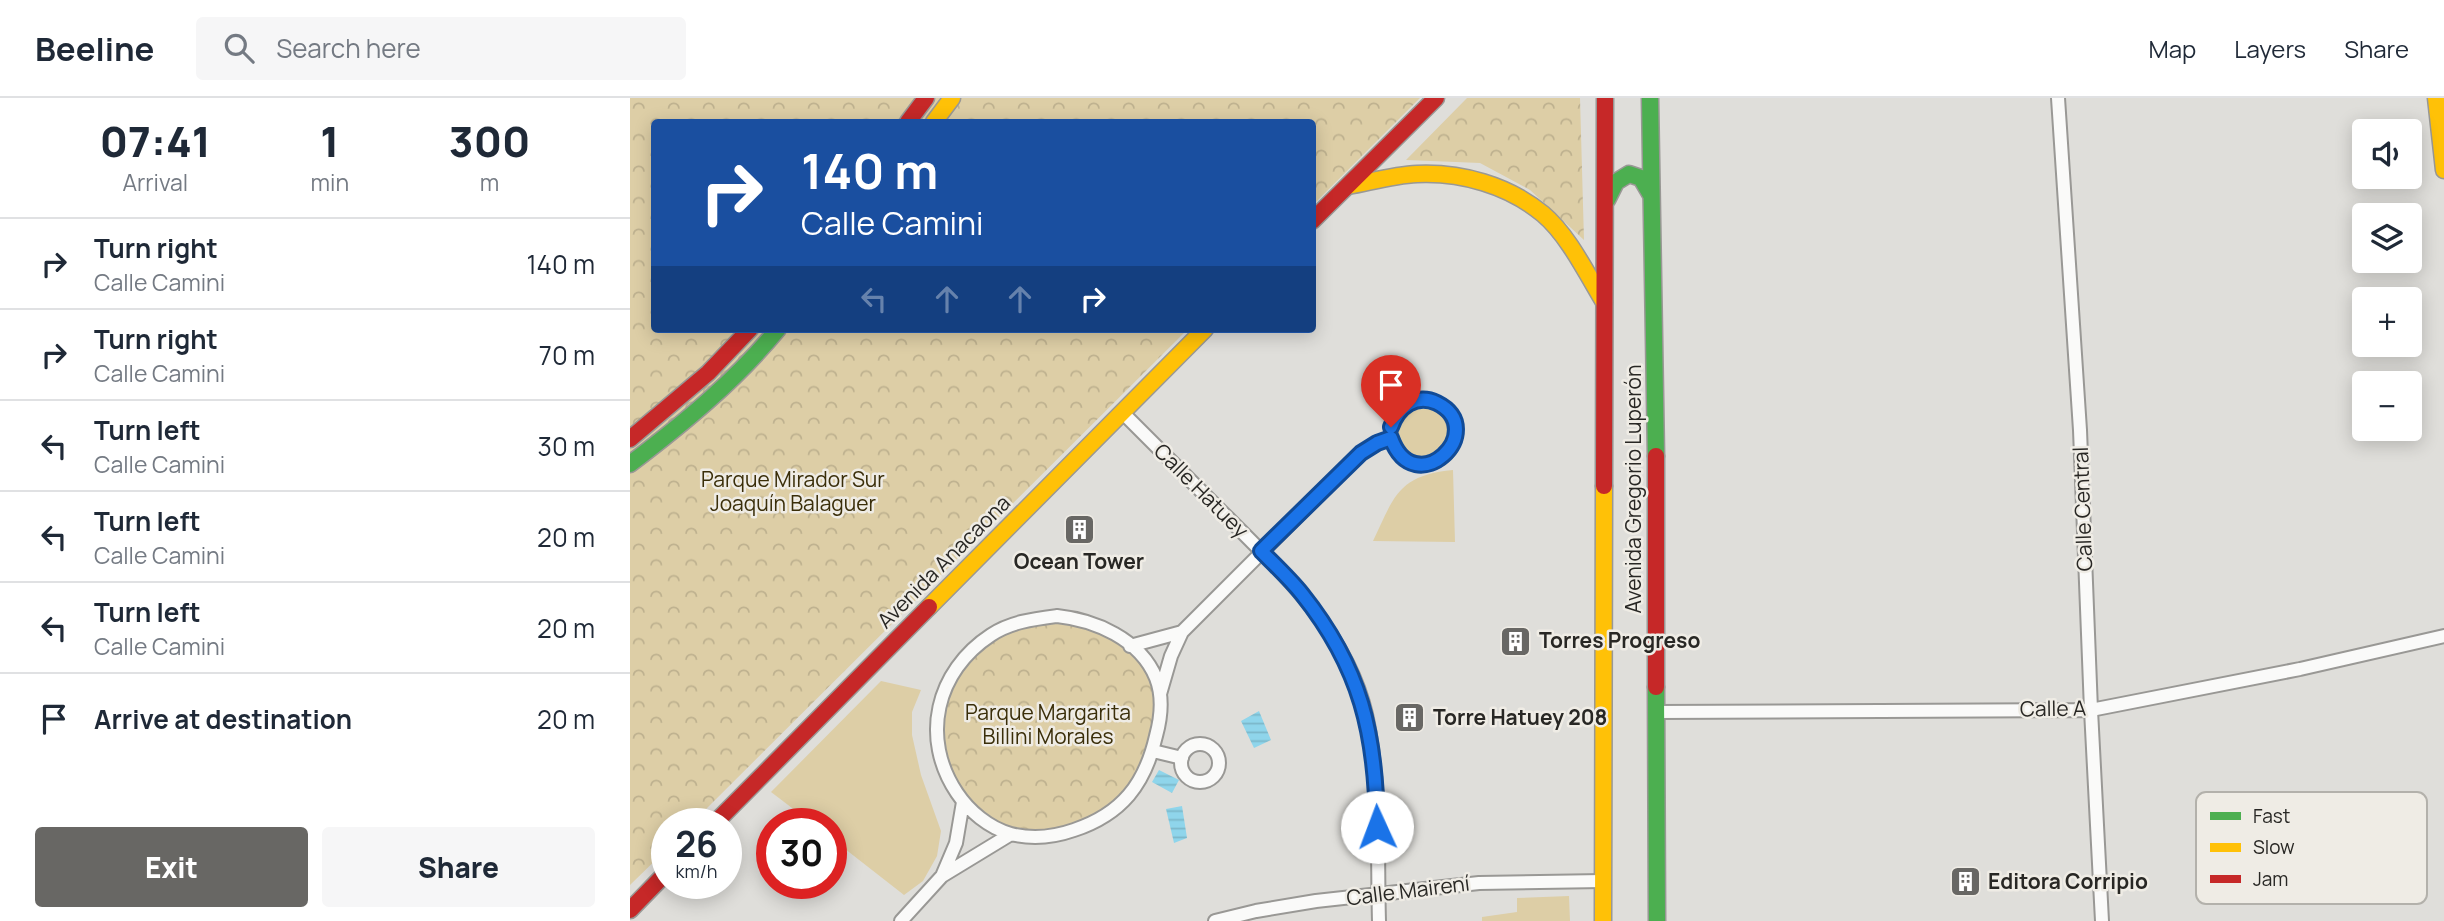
<!DOCTYPE html>
<html lang="en">
<head>
<meta charset="utf-8">
<style>
	:root { --surface:#fff; --page:#f6f6f7; --text:#1f2937; --muted:#747a83; --line:#e0e1e3; --accent:#686764 }
	body { margin:0; font-family:Manrope,sans-serif; background:var(--page); color:var(--text); height:100vh; display:flex; flex-direction:column; font-size:26px; white-space:nowrap }
	* { box-sizing:border-box; margin:0 }
	p { font-size:23px; color:var(--muted) }
	.icon { flex:none; width:38px; height:38px; fill:none; stroke:currentColor; stroke-width:2; stroke-linecap:round; stroke-linejoin:round }
	.map { position:relative; flex:1; overflow:hidden }
	.sheet { display:flex; flex-direction:column; background:var(--surface); width:630px }
	.sheet>* { flex:none }
	.top-card { position:absolute; left:21px; top:21px; width:665px; height:214px; border-radius:7px; box-shadow:0 4px 18px #0003; background:#1a4fa0; color:#fff; overflow:hidden }
	.buttons { position:absolute; left:1722px; top:21px; display:grid; gap:14px }
	.buttons a { display:grid; place-items:center; width:70px; height:70px; border-radius:7px; background:var(--surface); box-shadow:0 4px 18px #0003; font-size:35px }
	.speed { position:absolute; left:21px; top:710px; display:flex; gap:14px; font-size:35px; font-weight:700; text-align:center }
	.speed>* { display:grid; place-content:center; width:91px; height:91px; border-radius:50%; background:var(--surface); box-shadow:0 4px 18px #0003; line-height:1 }
	.speed small { font-size:18px; font-weight:400 }
	.speed .limit { border:10px solid #d22; background:#fff; color:#111 }
	.pin { position:absolute; display:grid; place-items:center; width:60px; height:60px; color:#fff; margin:-72px -30px; border-radius:50% 50% 50% 0; rotate:-45deg; box-shadow:0 0 7px #0007 }
	.pin .icon { rotate:45deg }
	.me { position:absolute; width:77px; margin:-38px; rotate:358deg; stroke-linejoin:round; filter:drop-shadow(0 0 5px #0008) }
	.turn { display:flex; align-items:center; gap:24px; height:147px; padding:0 35px; font-size:32px }
	.turn .icon { width:91px; height:91px; stroke-width:2.5 }
	.turn b { display:block; font-size:49px; line-height:60px }
	.lanes { display:flex; align-items:center; height:66px; padding:0 35px; background:#0003; justify-content:center; gap:35px; direction:ltr }
	.lanes .off { opacity:.35 }
	.eta { display:flex; justify-content:space-evenly; align-items:center; height:119px; text-align:center }
	.eta b { font-size:42px; font-weight:800; line-height:49px }
	.primary-button { display:flex; gap:14px; margin-top:auto; padding:14px 35px }
	.primary-button a { flex:1; height:80px; border-radius:7px; background:var(--accent); color:#fff; font-size:28px; font-weight:800; line-height:80px; text-align:center }
	.primary-button a+a { background:var(--page); color:var(--text) }
	ul { padding:0; list-style:none }
	li { display:flex; align-items:center; gap:21px; height:91px; padding:0 35px; border-top:2px solid var(--line) }
	li div { flex:1 }
	li b { display:block; font-size:26px }
	li em { font-style:normal }
	header { display:flex; align-items:center; gap:42px; box-sizing:border-box; height:98px; padding:0 35px; background:var(--surface); border-bottom:2px solid var(--line) }
	header strong { font-size:33px }
	nav { display:flex; gap:38px; margin-inline-start:auto; font-size:24px }
	.search { width:490px; height:63px; background:var(--page); display:flex; align-items:center; gap:18px; box-sizing:border-box; padding:0 24px; border-radius:7px; color:var(--muted); font-size:26px }
	main { display:flex; flex:1; min-height:0 }
	.map>svg:first-child { display:block }
	.green { fill:#ddcea6 }
	.park { fill:url(#park-crowns) }
	.water { fill:url(#water-rules) }
	.lines { fill:none; stroke-linecap:round; stroke-linejoin:round }
	.street-casing { stroke:#999895; stroke-width:16 }
	.fast-casing { stroke:#999895; stroke-width:19 }
	.slow-casing { stroke:#999895; stroke-width:19 }
	.jam-casing { stroke:#999895; stroke-width:19 }
	.street { stroke:#fafaf9; stroke-width:12 }
	.fast { stroke:#4caf50; stroke-width:16 }
	.slow { stroke:#ffc107; stroke-width:16 }
	.jam { stroke:#c62828; stroke-width:16 }
	.route-casing { stroke:#114b97; stroke-width:18 }
	.route { stroke:#1a73e8; stroke-width:12 }
	.labels { text-anchor:middle; stroke-width:5; stroke-linejoin:round; paint-order:stroke }
	.park-label { font-size:21px; fill:#3a2e09; stroke:#efece5 }
	.street-label { font-size:21px; fill:#282724; stroke:#efece5 }
	.poi-label { font-size:21px; font-weight:bold; fill:#282724; stroke:#efece5; text-anchor:start }
	.key { fill:#efece5; stroke:#b3b1ab; stroke-width:2 }
	.key-label { font-size:19px; fill:#282724 }
</style>
</head>
<body>
<header>
<strong>Beeline</strong>
<div class="search"><svg class="icon" aria-label="search" viewBox="0 0 24 24"><circle cx="10" cy="10" r="6"/><path d="M15 15l6 6"/></svg>Search here</div>
<nav><a>Map</a><a>Layers</a><a>Share</a></nav>
</header>
<main>
<section class="sheet">
<div class="eta">
<div><b>07:41</b><p>Arrival</p></div>
<div><b>1</b><p>min</p></div>
<div><b>300</b><p>m</p></div>
</div>
<ul>
<li><svg class="icon" aria-label="right" viewBox="0 0 24 24"><path d="M7 20v-9h11M14 6l5 5-5 5"/></svg><div><b>Turn right</b><p>Calle Camini</p></div><em>140 m</em></li>
<li><svg class="icon" aria-label="right" viewBox="0 0 24 24"><path d="M7 20v-9h11M14 6l5 5-5 5"/></svg><div><b>Turn right</b><p>Calle Camini</p></div><em>70 m</em></li>
<li><svg class="icon" aria-label="left" viewBox="0 0 24 24"><path d="M17 20v-9H6M10 6l-5 5 5 5"/></svg><div><b>Turn left</b><p>Calle Camini</p></div><em>30 m</em></li>
<li><svg class="icon" aria-label="left" viewBox="0 0 24 24"><path d="M17 20v-9H6M10 6l-5 5 5 5"/></svg><div><b>Turn left</b><p>Calle Camini</p></div><em>20 m</em></li>
<li><svg class="icon" aria-label="left" viewBox="0 0 24 24"><path d="M17 20v-9H6M10 6l-5 5 5 5"/></svg><div><b>Turn left</b><p>Calle Camini</p></div><em>20 m</em></li>
<li><svg class="icon" aria-label="arrive" viewBox="0 0 24 24"><path d="M6 21V4h12l-3 4 3 4H6"/></svg><div><b>Arrive at destination</b></div><em>20 m</em></li>
</ul>
<div class="primary-button"><a>Exit</a><a>Share</a></div>
</section>
<div class="map">
<svg width="1814" height="823" viewBox="0 0 1814 823">
	<defs>
		<pattern id="park-crowns" width="20" height="18" patternUnits="userSpaceOnUse" patternTransform="scale(1.75)"><rect width="20" height="18" fill="#ddcea6"/><path d="M2 6a3 3 0 1 1 6 0M12 15a3 3 0 1 1 6 0" fill="none" stroke="#beb18f"/></pattern>
		<pattern id="water-rules" width="6" height="5" patternUnits="userSpaceOnUse" patternTransform="scale(1.75)"><rect width="6" height="5" fill="#8fd5eb"/><path d="M0 2.5h6" fill="none" stroke="#7bb7c9"/></pattern>
	</defs>
	<rect width="100%" height="100%" fill="#dfdeda"/>
	<path class="green" d="M769 334a25 25 0 1 1 50 0a25 25 0 1 1-50 0Z
		M 823,372 L 825,444 L 743,443 C 764,399 768,377 823,372 Z
		M 251,583 L 291,592 L 282,614 L 282,637 L 291,677 L 311,733 L 307,758 L 293,783 L 274,797 L 201,740 L 201,726 L 183,726 L 141,694 Z
		M 939,798 L 940,823 L 852,823 L 852,819 L 887,814 L 887,800 Z"/>
	<path class="park" d="M 0,0 L 790,0 L 683,107 L 682,24 L 24,24 L 24,231 L 558,231 L 61,726 L 37,726 L 37,751 L 0,787 Z
		M 837,0 L 950,0 L 954,142 L 900,92 L 850,65 L 776,62 Z
		M 422,523 C 438,524 454,527 469,532 C 493,541 521,573 525,598 C 528,612 523,627 519,640 C 517,650 515,661 511,671 C 494,713 436,738 392,733 C 377,731 367,723 355,714 C 265,651 323,530 422,523 Z"/>
	<path class="water" d="M 629,613 L 641,642 L 624,650 L 611,623 Z
		M 529,672 L 549,682 L 542,695 L 522,684 Z
		M 552,708 L 557,740 L 544,745 L 536,711 Z"/>
	<g class="lines">
		<defs>
			<path id="street" d="M 1428,0 L 1450,332 L 1461,612 L 1472,823
				M761 334a32 32 0 1 1 64 0a32 32 0 1 1-64 0Z
				M 492,314 C 527,349 562,384 597,419 C 654,476 717,535 736,616 C 751,684 747,755 749,823
				M 427,518 C 465,522 510,541 526,580 C 533,598 531,620 526,638 C 515,686 492,716 444,732 C 424,739 401,741 381,736 C 359,730 339,713 327,695 C 290,640 306,573 361,537 C 380,524 404,521 427,518 Z
				M 500,548 L 552,534
				M 530,596 L 541,558 L 552,534 L 731,355 L 748,345 L 761,340
				M 1025,614 L 1461,612 L 1670,571 L 1814,538
				M551 665a19 19 0 1 1 38 0a19 19 0 1 1-38 0Z
				M 523,653 L 552,660
				M 312,778 L 326,745 L 333,704
				M 271,823 L 312,778 L 381,736
				M 585,823 L 626,813 L 686,803 L 849,785 L 973,783"/>
			<path id="fast" d="M 1020,0 L 1026,358
				M 977,102 L 986,84 L 999,76 L 1011,80 L 1021,97
				M 0,366 C 54,325 105,283 148,231
				M 1026,589 L 1027,823"/>
			<path id="slow" d="M 1806,0 L 1814,72
				M 304,24 L 322,0
				M 718,88 C 740,84 764,77 787,76 C 831,74 878,87 913,116 C 938,137 957,176 974,204
				M 299,509 L 575,231
				M 973,823 L 974,388"/>
			<path id="jam" d="M 278,24 L 296,0
				M 682,123 L 806,0
				M 0,341 L 78,275 L 120,231
				M 1026,358 L 1026,589
				M 974,388 L 975,0
				M 84,726 L 299,509
				M 0,812 L 37,774"/>
		</defs>
		<use href="#street" class="street-casing"/>
		<use href="#fast" class="fast-casing"/>
		<use href="#slow" class="slow-casing"/>
		<use href="#jam" class="jam-casing"/>
		<use href="#street" class="street"/>
		<use href="#fast" class="fast"/>
		<use href="#slow" class="slow"/>
		<use href="#jam" class="jam"/>
	</g>
	<g class="lines">
		<defs>
			<path id="route" d="M 747,729 C 746,636 731,570 672,496 C 660,481 645,467 631,453 L 731,355 L 747,345 L 761,340 C 785,406 861,332 807,305 C 786,295 768,309 761,329"/>
		</defs>
		<use href="#route" class="route-casing"/>
		<use href="#route" class="route"/>
	</g>
	<defs>
		<symbol id="building-square" viewBox="-11 -11 22 22"><rect x="-9" y="-9" width="18" height="18" rx="4" fill="#686764" stroke="#efece5"/><path d="M-4-6H4V6H1V3H-1V6H-4ZM-2.5-4.3h1.7v1.8h-1.7ZM.8-4.3h1.7v1.8H.8ZM-2.5-1h1.7V.8h-1.7ZM.8-1h1.7V.8H.8Z" fill="#fff"/></symbol>
	</defs>
	<g fill-rule="evenodd">
		<use href="#building-square" x="432" y="414" width="35" height="35"/>
		<use href="#building-square" x="868" y="526" width="35" height="35"/>
		<use href="#building-square" x="762" y="602" width="35" height="35"/>
		<use href="#building-square" x="1318" y="766" width="35" height="35"/>
	</g>
	<g class="labels">
		<g class="park-label">
			<text x="163" y="389">Parque Mirador Sur<tspan x="163" dy="24">Joaquín Balaguer</tspan></text>
			<text x="418" y="622">Parque Margarita<tspan x="418" dy="24">Billini Morales</tspan></text>
		</g>
		<g class="street-label">
			<text transform="translate(1004 391) rotate(-90)" y="7">Avenida Gregorio Luperón</text>
			<text transform="translate(571 393) rotate(45)" y="7">Calle Hatuey</text>
			<text transform="translate(1453 411) rotate(-92)" y="7">Calle Central</text>
			<text transform="translate(314 464) rotate(-45)" y="7">Avenida Anacaona</text>
			<text transform="translate(1423 611) rotate(-1)" y="7">Calle A</text>
			<text transform="translate(778 793) rotate(-7)" y="7">Calle Mairení</text>
		</g>
		<g class="poi-label">
			<text x="449" y="471" text-anchor="middle">Ocean Tower</text>
			<text x="909" y="550">Torres Progreso</text>
			<text x="803" y="627">Torre Hatuey 208</text>
			<text x="1358" y="791">Editora Corripio</text>
		</g>
	</g>
	<rect x="1566" y="694" width="231" height="112" rx="10" class="key"/>
	<rect x="1580" y="714" width="31" height="8" fill="#4caf50"/>
	<rect x="1580" y="745" width="31" height="9" fill="#ffc107"/>
	<rect x="1580" y="777" width="31" height="8" fill="#c62828"/>
	<g class="key-label">
		<text x="1623" y="725">Fast</text>
		<text x="1623" y="756">Slow</text>
		<text x="1623" y="788">Jam</text>
	</g>
</svg>
<div class="buttons">
<a><svg class="icon" aria-label="sound" viewBox="0 0 24 24"><path d="M4 9h4l5-4v14l-5-4H4zM17 9q2 3 0 6"/></svg></a>
<a><svg class="icon" aria-label="layers" viewBox="0 0 24 24"><path d="M12 4l9 5-9 5-9-5zM3 14l9 5 9-5"/></svg></a>
<a>+</a>
<a>−</a>
</div>
<div class="speed"><div>26<small>km/h</small></div><div class="limit">30</div></div>
<div class="pin" style="left:761px;top:329px;background:#d93025"><svg class="icon" aria-label="arrive" viewBox="0 0 24 24"><path d="M6 21V4h12l-3 4 3 4H6"/></svg></div>
<svg class="me" style="left:747px;top:729px" viewBox="-20 -20 40 40"><circle r="19" fill="#fff"/><path d="M0-13L10 11 0 6-10 11z" fill="#1a73e8"/></svg>
<div class="top-card">
<div class="turn"><svg class="icon" aria-label="right" viewBox="0 0 24 24"><path d="M7 20v-9h11M14 6l5 5-5 5"/></svg><div><b>140 m</b>Calle Camini</div></div>
<div class="lanes"><svg class="icon off" aria-label="left" viewBox="0 0 24 24"><path d="M17 20v-9H6M10 6l-5 5 5 5"/></svg><svg class="icon off" aria-label="ahead" viewBox="0 0 24 24"><path d="M12 20V5M6 11l6-6 6 6"/></svg><svg class="icon off" aria-label="ahead" viewBox="0 0 24 24"><path d="M12 20V5M6 11l6-6 6 6"/></svg><svg class="icon" aria-label="right" viewBox="0 0 24 24"><path d="M7 20v-9h11M14 6l5 5-5 5"/></svg></div>
</div>
</div>
</main>
</body>
</html>
